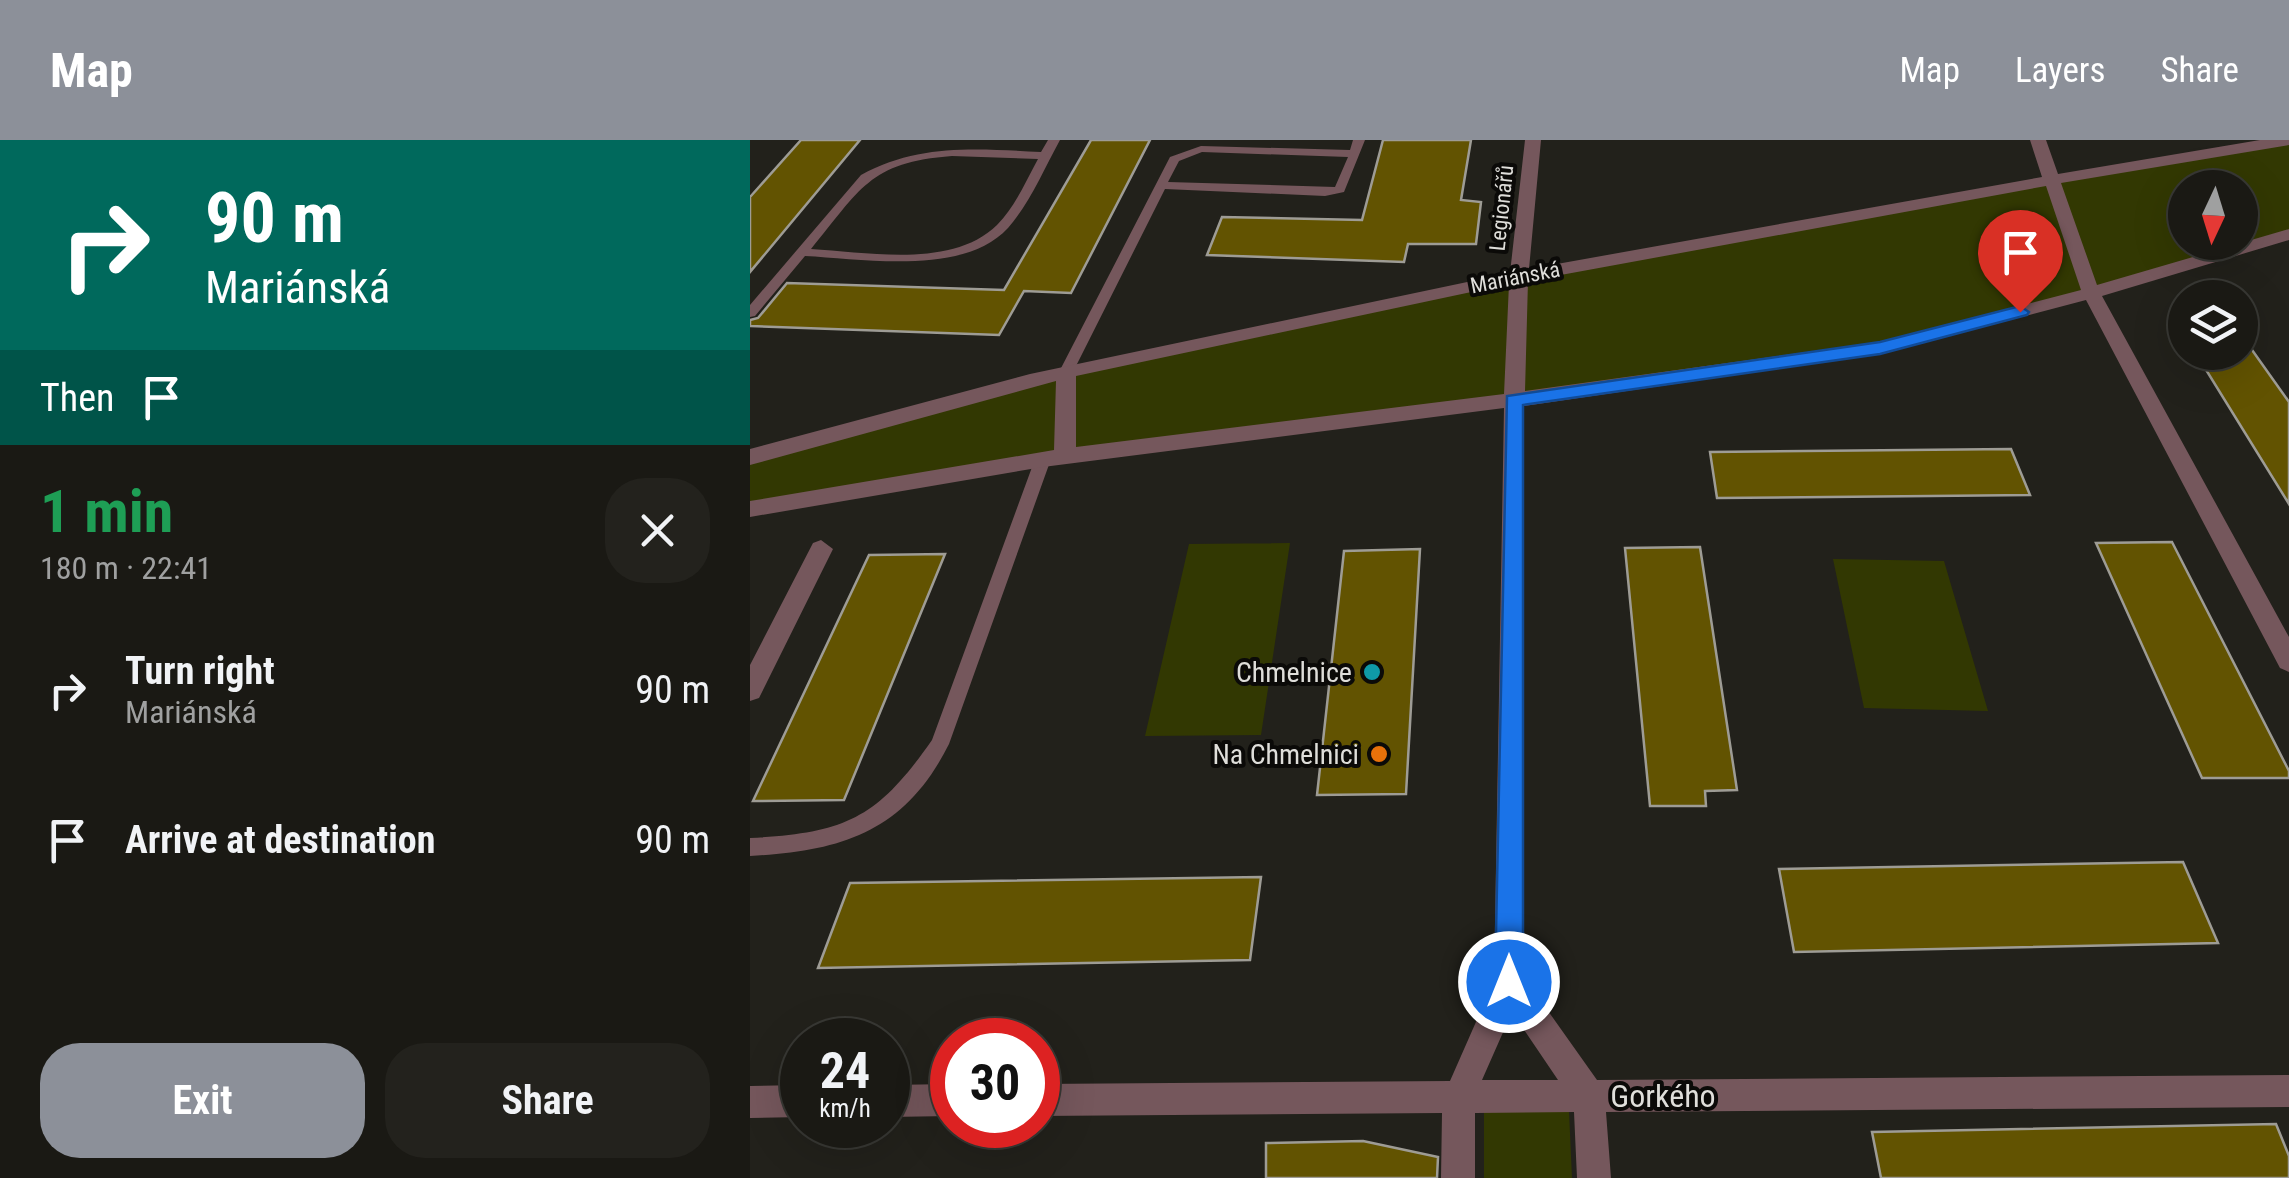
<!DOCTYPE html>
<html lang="en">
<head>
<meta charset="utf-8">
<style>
	:root { --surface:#1a1914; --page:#23221d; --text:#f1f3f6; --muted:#9fa0a0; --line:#383834; --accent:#8c9099 }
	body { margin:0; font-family:"Roboto Condensed",sans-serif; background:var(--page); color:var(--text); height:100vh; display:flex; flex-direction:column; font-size:38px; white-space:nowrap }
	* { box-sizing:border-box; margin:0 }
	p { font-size:32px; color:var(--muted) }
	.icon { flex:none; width:55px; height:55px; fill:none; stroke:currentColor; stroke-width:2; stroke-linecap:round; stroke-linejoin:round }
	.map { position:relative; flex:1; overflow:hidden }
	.side { display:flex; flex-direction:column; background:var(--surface); width:750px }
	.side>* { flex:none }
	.guide { background:#00695c; color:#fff; overflow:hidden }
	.needle { width:65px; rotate:184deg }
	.fabs { position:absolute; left:1418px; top:30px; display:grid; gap:20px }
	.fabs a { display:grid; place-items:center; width:90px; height:90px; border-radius:50%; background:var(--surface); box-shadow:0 10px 40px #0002,0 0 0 2px var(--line); font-size:50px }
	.speed { position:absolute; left:30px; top:878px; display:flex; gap:20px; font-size:50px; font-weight:700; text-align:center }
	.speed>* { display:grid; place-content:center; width:130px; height:130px; border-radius:50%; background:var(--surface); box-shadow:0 10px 40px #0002,0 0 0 2px var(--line); line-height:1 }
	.speed small { font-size:25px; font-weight:400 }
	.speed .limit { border:15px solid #d22; background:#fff; color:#111 }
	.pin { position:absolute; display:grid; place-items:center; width:85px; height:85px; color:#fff; margin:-102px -42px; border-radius:50% 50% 50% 0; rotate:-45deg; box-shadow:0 0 10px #0007 }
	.pin .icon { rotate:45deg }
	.me { position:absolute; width:110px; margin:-55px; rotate:0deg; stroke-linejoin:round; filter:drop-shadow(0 0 8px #0008) }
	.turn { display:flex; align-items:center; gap:35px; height:210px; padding:0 40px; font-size:45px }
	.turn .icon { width:130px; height:130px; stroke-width:2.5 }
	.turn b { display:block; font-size:70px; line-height:85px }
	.then { display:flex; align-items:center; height:95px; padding:0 40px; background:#0003; gap:20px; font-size:38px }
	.round { display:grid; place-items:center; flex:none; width:105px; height:105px; border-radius:40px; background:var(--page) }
	.headline { display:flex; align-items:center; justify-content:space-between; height:170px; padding:0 40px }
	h1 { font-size:60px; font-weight:700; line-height:75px; color:#1e9e55 }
	.primary-button { display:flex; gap:20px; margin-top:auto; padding:20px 40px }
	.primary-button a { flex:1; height:115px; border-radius:40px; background:var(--accent); color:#fff; font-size:40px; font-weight:700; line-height:115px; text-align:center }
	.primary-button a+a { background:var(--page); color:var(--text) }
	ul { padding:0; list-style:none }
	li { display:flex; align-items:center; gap:30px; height:150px; padding:0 40px }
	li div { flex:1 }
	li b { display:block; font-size:38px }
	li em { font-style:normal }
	header { display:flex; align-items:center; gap:60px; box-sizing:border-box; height:140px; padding:0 50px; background:var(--accent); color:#fff }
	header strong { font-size:48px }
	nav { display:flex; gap:55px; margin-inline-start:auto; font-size:35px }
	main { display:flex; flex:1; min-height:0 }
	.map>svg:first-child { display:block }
	.green { fill:#323802; fill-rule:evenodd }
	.building { fill:#625301; stroke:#9e9c95; stroke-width:2.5 }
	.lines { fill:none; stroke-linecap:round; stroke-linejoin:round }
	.lane { fill:#75575c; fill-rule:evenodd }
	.street { fill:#75575c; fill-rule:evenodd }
	.route { fill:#1a73e8; stroke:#114b97; stroke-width:2.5 }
	.culture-dot { fill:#0f9aa8; stroke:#0b0a08; stroke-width:4 }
	.food-dot { fill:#e8710a; stroke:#0b0a08; stroke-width:4 }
	.labels { text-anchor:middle; stroke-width:8; stroke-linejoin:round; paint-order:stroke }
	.far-street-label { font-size:22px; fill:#dfdeda; stroke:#0b0a08 }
	.poi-label { font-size:28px; fill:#dfdeda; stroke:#0b0a08; text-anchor:end }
	.near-street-label { font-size:32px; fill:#dfdeda; stroke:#0b0a08 }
</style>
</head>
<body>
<header>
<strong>Map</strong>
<nav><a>Map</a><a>Layers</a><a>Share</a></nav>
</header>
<main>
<section class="side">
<div class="guide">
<div class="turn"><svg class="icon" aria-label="right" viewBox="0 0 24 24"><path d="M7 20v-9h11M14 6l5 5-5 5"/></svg><div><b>90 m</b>Mariánská</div></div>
<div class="then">Then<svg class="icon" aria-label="arrive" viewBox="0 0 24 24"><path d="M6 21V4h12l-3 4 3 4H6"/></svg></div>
</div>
<div class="headline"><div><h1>1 min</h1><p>180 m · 22:41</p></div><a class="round"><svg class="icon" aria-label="close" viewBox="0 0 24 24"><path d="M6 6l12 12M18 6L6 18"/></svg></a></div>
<ul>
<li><svg class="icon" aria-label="right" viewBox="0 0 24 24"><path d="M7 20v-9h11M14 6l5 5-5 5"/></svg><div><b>Turn right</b><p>Mariánská</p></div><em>90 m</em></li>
<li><svg class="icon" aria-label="arrive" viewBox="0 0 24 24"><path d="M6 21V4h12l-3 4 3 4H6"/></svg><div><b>Arrive at destination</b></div><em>90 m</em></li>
</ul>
<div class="primary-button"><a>Exit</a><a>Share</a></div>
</section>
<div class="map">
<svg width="1539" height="1038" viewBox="0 0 1539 1038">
	<rect width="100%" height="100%" fill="#22211b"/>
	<path class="green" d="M 1539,0 L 1539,94 L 1130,208 L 293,319 L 0,369 L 0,317 L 316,232 L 769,135 ZM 1435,48 L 1490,48 L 1490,102 L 1435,102 Z
		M 540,403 L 511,595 L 395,596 L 439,404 Z
		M 1083,419 L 1194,421 L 1238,571 L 1114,568 Z
		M 819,971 L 822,1038 L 734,1038 L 734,972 Z"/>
	<path class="building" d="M 51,0 L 110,0 L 0,132 L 0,57 Z
		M 341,0 L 400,0 L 321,153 L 274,151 L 249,195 L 0,186 L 0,180 L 8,178 L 37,143 L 254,150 Z
		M 633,0 L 721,0 L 711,60 L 731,62 L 726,104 L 658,104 L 654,122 L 457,115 L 472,77 L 612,80 Z
		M 1490,193 L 1539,262 L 1539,364 L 1445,212 L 1490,212 Z
		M 1261,309 L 1280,355 L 967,358 L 960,312 Z
		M 1422,402 L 1539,631 L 1539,638 L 1452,638 L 1346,403 Z
		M 950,407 L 987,650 L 955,651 L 956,666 L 900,666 L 875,408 Z
		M 670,409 L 656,654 L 567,655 L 594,411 Z
		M 195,414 L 94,660 L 3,661 L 119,415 Z
		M 1433,722 L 1468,803 L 1044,812 L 1029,729 Z
		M 511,737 L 500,820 L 68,828 L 100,743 Z
		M 1526,984 L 1539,1016 L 1539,1038 L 1131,1038 L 1122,992 Z
		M 613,1001 L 688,1017 L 687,1038 L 516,1038 L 516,1003 Z"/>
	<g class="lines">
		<path class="lane" d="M 298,0 L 310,0 C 294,29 280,63 258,88 C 214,136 114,119 55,116 L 5,176 L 0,177 L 0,165 L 111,35 C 169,3 228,9 291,12 ZM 202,16 L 288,19 C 276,41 265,67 247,85 C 202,129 118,112 61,109 C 110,50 119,22 202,16 Z
			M 603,0 L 615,0 L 594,52 L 575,56 L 415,49 L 323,232 L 316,237 L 311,235 L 309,232 L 420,17 L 451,6 L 600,10 ZM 452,12 L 598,17 L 585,47 L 418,42 L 429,21 Z
			M 293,314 L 301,319 L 199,604 C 155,692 92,711 0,716 L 0,698 C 95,693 127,679 182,600 L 285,319 Z"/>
		<path class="street" d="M 775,0 L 791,0 L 779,129 L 1292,37 L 1280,0 L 1296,0 L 1308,34 L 1510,0 L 1539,0 L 1539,5 L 1311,43 L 1347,145 L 1539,89 L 1539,100 L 1352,156 L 1539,497 L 1539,532 L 1530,528 L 1336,160 L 1130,214 L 774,266 L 774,837 L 847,940 L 1539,935 L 1539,967 L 856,972 L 861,1038 L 827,1038 L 824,972 L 725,973 L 725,1038 L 691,1038 L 692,973 L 288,976 L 288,944 L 700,941 L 744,841 L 754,268 L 293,327 L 0,377 L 0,361 L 304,310 L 306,241 L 0,325 L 0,309 L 280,234 L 760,133 ZM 1296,46 L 1331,150 L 1130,202 L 775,251 L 778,141 ZM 759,144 L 754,254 L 326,307 L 326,236 ZM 762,872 L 808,940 L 732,940 Z
			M 71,400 L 83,409 L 9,558 L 0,561 L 0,525 L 63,403 Z
			M 202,944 L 202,976 L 138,977 L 138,945 Z
			M 52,945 L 52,977 L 0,978 L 0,946 Z"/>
	</g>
	<path class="route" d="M 1270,166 L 1279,172 L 1277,175 L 1130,214 L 773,265 L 773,842 L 769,852 L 759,856 L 749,852 L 745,842 L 757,256 L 1130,202 Z"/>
	<circle class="culture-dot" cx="622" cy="532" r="10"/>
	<circle class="food-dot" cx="629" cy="614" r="10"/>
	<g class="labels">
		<g class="far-street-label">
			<text transform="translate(751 68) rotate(-84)" y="8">Legionářů</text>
			<text transform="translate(765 137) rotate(-11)" y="8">Mariánská</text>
		</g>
		<g class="poi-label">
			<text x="602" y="542">Chmelnice</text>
			<text x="609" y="624">Na Chmelnici</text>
		</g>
		<g class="near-street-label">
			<text x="913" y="967">Gorkého</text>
		</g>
	</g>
</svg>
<div class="fabs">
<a><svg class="needle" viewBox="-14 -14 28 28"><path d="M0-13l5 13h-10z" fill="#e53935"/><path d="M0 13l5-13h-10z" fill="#9fa0a0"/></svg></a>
<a><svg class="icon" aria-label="layers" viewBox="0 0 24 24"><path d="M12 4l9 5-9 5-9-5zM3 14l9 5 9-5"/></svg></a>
</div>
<div class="speed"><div>24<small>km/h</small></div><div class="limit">30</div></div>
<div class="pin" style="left:1270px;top:172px;background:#d93025"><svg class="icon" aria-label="arrive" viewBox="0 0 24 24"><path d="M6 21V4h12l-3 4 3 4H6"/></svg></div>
<svg class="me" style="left:759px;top:842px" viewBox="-20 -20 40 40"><circle r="17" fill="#1a73e8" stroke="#fff" stroke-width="3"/><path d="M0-11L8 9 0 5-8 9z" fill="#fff"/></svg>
</div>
</main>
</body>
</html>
